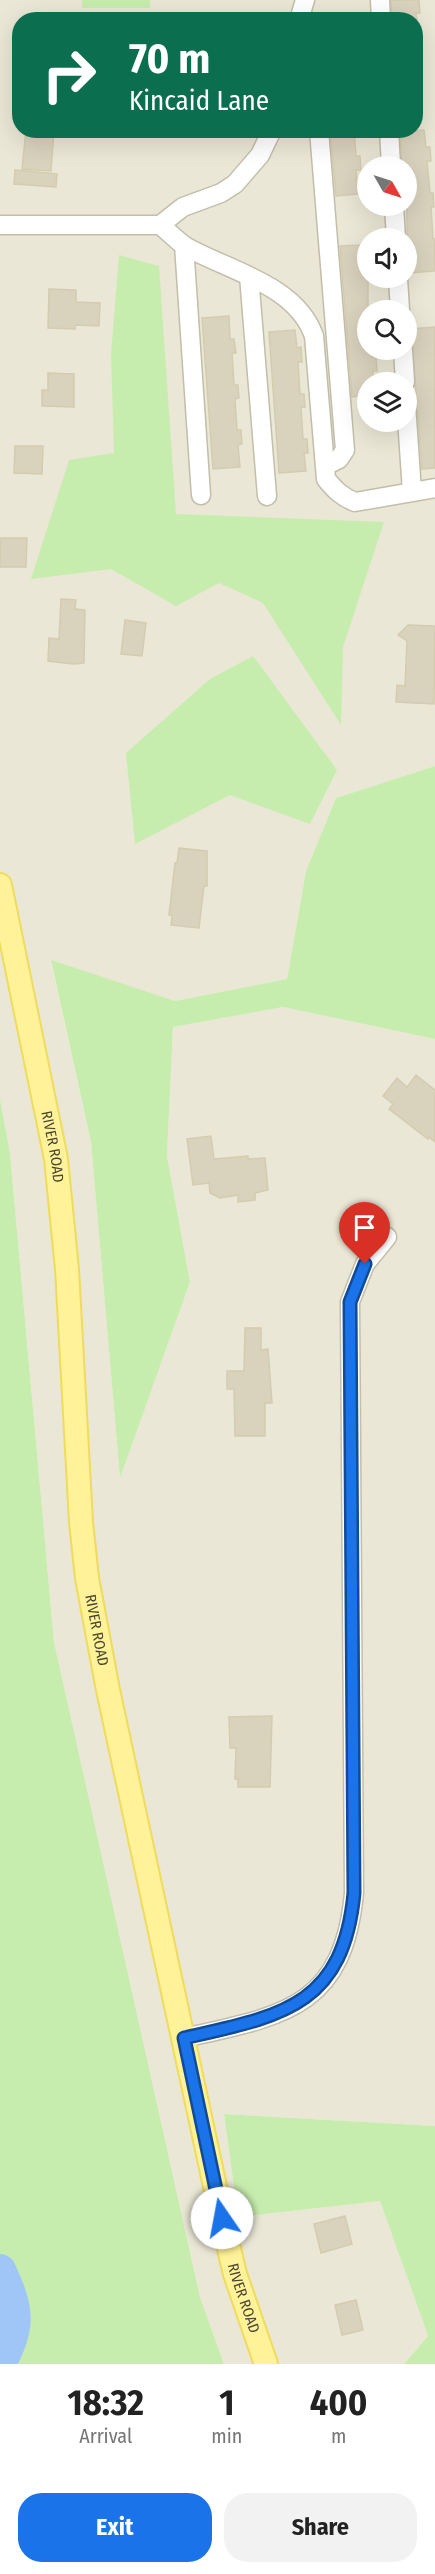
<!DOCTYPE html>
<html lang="en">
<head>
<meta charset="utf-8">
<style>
	:root { --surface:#fff; --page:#f2f2f2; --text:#222; --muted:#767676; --accent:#1a73e8 }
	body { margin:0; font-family:"Fira Sans Condensed",sans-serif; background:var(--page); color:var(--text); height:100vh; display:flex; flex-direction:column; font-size:22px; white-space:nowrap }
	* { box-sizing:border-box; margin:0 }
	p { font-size:20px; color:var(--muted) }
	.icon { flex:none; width:33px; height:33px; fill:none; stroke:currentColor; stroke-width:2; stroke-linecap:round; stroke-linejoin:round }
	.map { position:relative; height:2364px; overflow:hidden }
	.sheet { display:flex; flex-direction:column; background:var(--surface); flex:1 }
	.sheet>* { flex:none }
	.hud { position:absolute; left:12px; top:12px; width:411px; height:126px; border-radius:24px; box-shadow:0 6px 24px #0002; background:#0b6e4f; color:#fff; overflow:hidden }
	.needle { width:39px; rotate:129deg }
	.tools { position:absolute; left:357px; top:156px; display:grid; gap:12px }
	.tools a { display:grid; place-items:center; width:60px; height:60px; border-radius:50%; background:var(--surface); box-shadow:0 6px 24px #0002; font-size:30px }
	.pin { position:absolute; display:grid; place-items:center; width:51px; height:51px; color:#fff; margin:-62px -26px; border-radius:50% 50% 50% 0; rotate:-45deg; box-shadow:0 0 6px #0007 }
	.pin .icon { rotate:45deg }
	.me { position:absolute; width:66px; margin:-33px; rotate:348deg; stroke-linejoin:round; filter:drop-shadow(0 0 4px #0008) }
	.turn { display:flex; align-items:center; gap:21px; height:126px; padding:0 18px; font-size:27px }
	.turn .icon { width:78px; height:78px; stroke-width:2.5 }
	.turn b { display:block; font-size:42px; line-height:51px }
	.eta { display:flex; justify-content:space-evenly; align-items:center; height:102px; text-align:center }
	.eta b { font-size:36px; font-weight:700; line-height:42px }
	.action { display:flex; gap:12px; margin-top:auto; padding:12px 18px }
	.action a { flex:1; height:69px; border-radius:24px; background:var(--accent); color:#fff; font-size:24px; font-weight:700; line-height:69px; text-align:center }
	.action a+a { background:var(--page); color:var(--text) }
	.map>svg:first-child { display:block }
	.residential { fill:#eae7d6; fill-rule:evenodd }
	.green { fill:#c7edae }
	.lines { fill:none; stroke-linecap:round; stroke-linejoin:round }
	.river { stroke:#a0c6f7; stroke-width:32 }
	.building { fill:#d9d2bd; stroke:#d4ccaf; stroke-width:1.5 }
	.minor-casing { stroke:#c2beaa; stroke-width:21 }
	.major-casing { stroke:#efdb5d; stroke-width:26 }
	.minor { stroke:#fff; stroke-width:18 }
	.major { stroke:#fff298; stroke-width:22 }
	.route-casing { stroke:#114b97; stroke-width:15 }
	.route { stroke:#1a73e8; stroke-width:10 }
	.labels { text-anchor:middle; stroke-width:5; stroke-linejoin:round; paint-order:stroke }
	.street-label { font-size:15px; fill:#4a4636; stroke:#fff }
</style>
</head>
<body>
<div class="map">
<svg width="435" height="2364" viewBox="0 0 435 2364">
	<rect width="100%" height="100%" fill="#f6f4e9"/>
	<path class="residential" d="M 0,0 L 82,0 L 82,7 L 150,7 L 150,0 L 435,0 L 435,766 L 336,798 L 306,871 L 287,979 L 175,1001 L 51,961 L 91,1142 L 120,1477 L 190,1282 L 167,1156 L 173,1027 L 283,1007 L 435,1039 L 435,2126 L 224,2114 L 238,2217 L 380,2201 L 428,2336 L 404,2364 L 224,2364 L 200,2297 L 54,1642 L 10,1153 L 0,1099 ZM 20,20 L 416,20 L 416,130 L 20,130 ZM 368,166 L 406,166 L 406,206 L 368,206 ZM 368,238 L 406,238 L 406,278 L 368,278 ZM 368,310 L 406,310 L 406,350 L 368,350 ZM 368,382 L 406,382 L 406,422 L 368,422 Z"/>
	<path class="green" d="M 82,0 L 150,0 L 150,8 L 82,8 Z
		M 119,255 L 159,266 L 176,514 L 384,522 L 343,647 L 341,725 L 263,603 L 219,583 L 176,606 L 111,569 L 31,579 L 69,460 L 114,453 L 111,354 Z
		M 253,656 L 337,770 L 310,824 L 230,795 L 135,844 L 126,753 L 210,679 Z
		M 435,766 L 435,1039 L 283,1007 L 173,1027 L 167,1156 L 190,1282 L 120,1478 L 91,1142 L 51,960 L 175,1001 L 287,979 L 306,871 L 336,798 Z
		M 0,1099 L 10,1153 L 54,1642 L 200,2297 L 224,2364 L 0,2364 Z
		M 224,2114 L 435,2126 L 435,2364 L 404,2364 L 428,2336 L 380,2201 L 238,2217 Z"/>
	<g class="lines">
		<path class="river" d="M 0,2270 C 18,2309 21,2324 0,2364"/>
	</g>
	<path class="building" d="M 391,0 L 419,0 L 420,13 L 416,13 L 417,20 L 392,20 Z
		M 26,130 L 54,130 L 51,171 L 22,169 Z
		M 330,130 L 354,130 L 356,156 L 360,156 L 361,170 L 356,170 L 358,194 L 336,196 Z
		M 424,130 L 426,147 L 430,147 L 431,161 L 427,161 L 430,193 L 433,193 L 434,207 L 431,207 L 433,239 L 435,239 L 435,271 L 408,273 L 406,166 L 402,166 L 400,132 Z
		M 15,170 L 57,174 L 56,187 L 14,184 Z
		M 364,245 L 365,266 L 368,265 L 368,350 L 371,350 L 372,357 L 376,357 L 377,371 L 373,371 L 373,382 L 368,382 L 368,395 L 352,397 L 340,246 Z
		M 49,289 L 76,290 L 76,302 L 100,303 L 99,326 L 75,325 L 75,329 L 48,328 Z
		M 229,316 L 230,339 L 234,339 L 236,353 L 232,353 L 234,385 L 238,385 L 239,398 L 235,399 L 237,430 L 241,430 L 242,444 L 238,445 L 240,467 L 213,469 L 202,318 Z
		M 435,327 L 435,468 L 422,469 L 411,329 Z
		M 295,330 L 297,348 L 301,347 L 302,362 L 298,362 L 300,394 L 304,394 L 305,407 L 301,407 L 303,439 L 307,439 L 308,453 L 304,453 L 306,471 L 279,473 L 269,332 Z
		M 48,373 L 74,374 L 74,407 L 42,406 L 42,390 L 48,390 Z
		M 15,446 L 43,446 L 42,474 L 14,473 Z
		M 0,538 L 27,538 L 26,567 L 0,567 Z
		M 61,599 L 76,600 L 75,609 L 85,610 L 84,663 L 73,664 L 48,661 L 49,638 L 59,639 Z
		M 125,620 L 146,623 L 142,656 L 121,654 Z
		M 408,625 L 435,626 L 434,704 L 396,702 L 397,685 L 405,686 L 407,641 L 398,635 Z
		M 179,848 L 207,851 L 207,886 L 204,886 L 199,928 L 171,925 L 172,915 L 169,915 L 175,863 L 177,863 Z
		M 416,1075 L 435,1090 L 435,1142 L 429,1137 L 428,1139 L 389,1109 L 393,1104 L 383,1096 L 397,1078 L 407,1087 Z
		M 211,1136 L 214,1159 L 248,1156 L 248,1159 L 265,1158 L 268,1190 L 255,1193 L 255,1200 L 238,1202 L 238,1195 L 220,1198 L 210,1193 L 209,1183 L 193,1185 L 187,1139 Z
		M 245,1328 L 261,1328 L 261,1350 L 268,1349 L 272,1403 L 265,1403 L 265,1436 L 235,1436 L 234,1389 L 227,1389 L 227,1371 L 244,1371 Z
		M 272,1716 L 270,1787 L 238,1787 L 238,1779 L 235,1779 L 236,1748 L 230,1748 L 229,1717 Z
		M 345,2216 L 352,2244 L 321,2253 L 314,2224 Z
		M 356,2300 L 363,2330 L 342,2335 L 335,2305 Z"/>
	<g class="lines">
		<defs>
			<path id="minor" d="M 380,0 L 381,20
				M 299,20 L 305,0
				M 319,130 L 345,450 L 339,459 L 325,466
				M 389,130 L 391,166
				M 394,206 L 396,238
				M 0,225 L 160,225 L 183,207 L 221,193 L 235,184 L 260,155 L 272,130
				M 160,225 C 168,231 176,240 185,246 C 228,271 296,284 314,336 L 326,479 C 335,490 342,497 355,502 L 435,488
				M 184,245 L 201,495
				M 249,276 L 267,496
				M 398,278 L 400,310
				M 403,350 L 405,382
				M 406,404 L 412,492
				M 184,2038 C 282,2016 343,2009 354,1893 L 350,1302 L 365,1264 L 387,1237"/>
			<g id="major">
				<path id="s1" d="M 0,885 L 56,1159 L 67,1269 L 81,1522 L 87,1578 L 108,1690 L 222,2219 L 235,2274 L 266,2364"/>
			</g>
		</defs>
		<use href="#minor" class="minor-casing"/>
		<use href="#major" class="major-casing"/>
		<use href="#minor" class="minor"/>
		<use href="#major" class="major"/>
	</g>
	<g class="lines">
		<defs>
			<path id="route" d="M 222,2218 L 184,2038 C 281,2016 343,2007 354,1893 L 350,1302 L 365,1264"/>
		</defs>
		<use href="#route" class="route-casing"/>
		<use href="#route" class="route"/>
	</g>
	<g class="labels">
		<g class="street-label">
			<text dy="5" stroke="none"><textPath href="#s1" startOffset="267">RIVER ROAD</textPath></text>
			<text dy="5" stroke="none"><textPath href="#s1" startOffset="753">RIVER ROAD</textPath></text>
			<text dy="5" stroke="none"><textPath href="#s1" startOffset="1437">RIVER ROAD</textPath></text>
		</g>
	</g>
</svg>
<div class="tools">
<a><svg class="needle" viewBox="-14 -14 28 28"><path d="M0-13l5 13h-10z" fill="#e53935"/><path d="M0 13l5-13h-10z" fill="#767676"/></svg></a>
<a><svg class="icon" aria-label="sound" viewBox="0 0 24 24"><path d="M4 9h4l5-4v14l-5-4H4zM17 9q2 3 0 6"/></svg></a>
<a><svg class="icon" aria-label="search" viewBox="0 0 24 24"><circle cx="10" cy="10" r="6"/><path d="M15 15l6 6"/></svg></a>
<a><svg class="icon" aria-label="layers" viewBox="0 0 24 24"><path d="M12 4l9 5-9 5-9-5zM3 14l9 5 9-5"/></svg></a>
</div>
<div class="pin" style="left:365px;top:1264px;background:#d93025"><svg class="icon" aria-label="arrive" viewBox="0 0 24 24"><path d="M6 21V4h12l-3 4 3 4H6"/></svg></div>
<svg class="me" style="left:222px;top:2218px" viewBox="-20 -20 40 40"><circle r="19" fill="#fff"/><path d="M0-13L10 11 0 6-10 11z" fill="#1a73e8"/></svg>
<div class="hud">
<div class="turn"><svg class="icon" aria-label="right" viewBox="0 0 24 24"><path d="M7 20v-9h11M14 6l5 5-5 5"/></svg><div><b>70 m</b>Kincaid Lane</div></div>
</div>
</div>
<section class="sheet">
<div class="eta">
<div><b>18:32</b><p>Arrival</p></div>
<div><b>1</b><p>min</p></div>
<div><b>400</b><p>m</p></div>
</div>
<div class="action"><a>Exit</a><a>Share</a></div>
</section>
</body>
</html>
